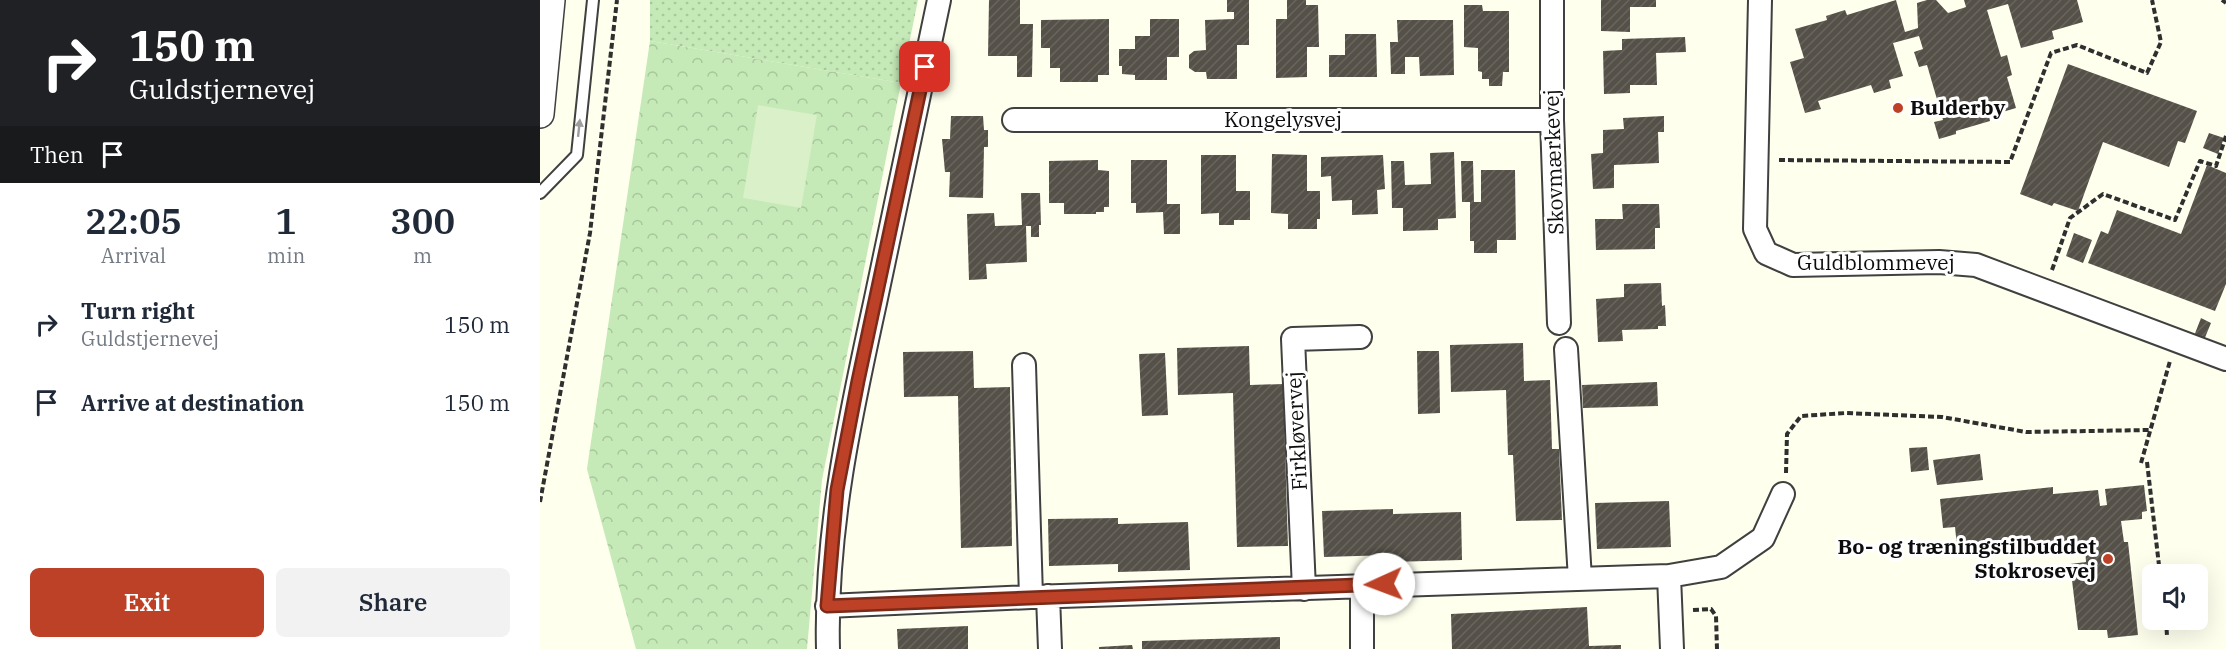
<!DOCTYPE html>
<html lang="en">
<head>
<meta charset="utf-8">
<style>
	:root { --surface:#fff; --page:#f2f2f3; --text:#1f2937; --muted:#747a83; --accent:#bc4126 }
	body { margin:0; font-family:"IBM Plex Serif",serif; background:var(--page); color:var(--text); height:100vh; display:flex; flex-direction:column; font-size:22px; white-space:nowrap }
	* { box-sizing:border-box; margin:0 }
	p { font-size:20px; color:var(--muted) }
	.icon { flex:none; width:33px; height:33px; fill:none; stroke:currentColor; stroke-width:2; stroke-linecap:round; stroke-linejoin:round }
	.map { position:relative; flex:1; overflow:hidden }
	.sheet { display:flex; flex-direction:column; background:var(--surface); width:540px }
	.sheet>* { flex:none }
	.banner { background:#202124; color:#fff; overflow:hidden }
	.tools { position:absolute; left:1602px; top:564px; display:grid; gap:12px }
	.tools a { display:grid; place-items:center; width:66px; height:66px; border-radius:9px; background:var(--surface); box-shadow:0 6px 24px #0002; font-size:30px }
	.pin { position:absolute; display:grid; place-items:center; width:51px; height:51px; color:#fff; margin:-26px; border-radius:12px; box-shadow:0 3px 9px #0006 }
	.me { position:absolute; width:66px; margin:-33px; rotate:268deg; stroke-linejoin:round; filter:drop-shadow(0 0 4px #0008) }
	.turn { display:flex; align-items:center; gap:21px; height:126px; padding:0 30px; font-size:27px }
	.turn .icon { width:78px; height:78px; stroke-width:2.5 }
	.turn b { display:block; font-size:42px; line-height:51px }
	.then { display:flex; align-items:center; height:57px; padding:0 30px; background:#0003; gap:12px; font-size:22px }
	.eta { display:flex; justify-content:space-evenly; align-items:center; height:102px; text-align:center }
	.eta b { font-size:36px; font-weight:600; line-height:42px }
	.action { display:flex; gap:12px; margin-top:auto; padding:12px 30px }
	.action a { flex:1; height:69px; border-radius:9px; background:var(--accent); color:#fff; font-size:24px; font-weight:600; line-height:69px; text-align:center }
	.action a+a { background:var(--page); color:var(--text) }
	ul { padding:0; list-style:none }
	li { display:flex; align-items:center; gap:18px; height:78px; padding:0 30px }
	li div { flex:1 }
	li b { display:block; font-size:22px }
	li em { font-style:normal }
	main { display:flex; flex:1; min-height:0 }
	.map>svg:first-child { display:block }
	.grass { fill:url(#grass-dots) }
	.park { fill:url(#park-crowns) }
	.pitch { fill:#d9f0c8 }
	.building { fill:url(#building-hatch) }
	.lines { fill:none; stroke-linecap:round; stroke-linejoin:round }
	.service-casing { stroke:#404040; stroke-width:14 }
	.minor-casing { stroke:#404040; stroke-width:26 }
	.tertiary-casing { stroke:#404040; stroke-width:30 }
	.path { stroke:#2f2f2f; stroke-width:4; stroke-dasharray:6 3; stroke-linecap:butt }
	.service { stroke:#fff; stroke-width:10 }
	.minor { stroke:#fff; stroke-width:22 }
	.tertiary { stroke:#fff; stroke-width:27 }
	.oneway { fill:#9e9e9e }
	.route-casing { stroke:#7a2a19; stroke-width:15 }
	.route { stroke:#bc4126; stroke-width:10 }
	.poi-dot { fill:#bc4126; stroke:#fff; stroke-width:2 }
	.labels { text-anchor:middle; stroke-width:6; stroke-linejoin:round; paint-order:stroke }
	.poi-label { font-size:21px; font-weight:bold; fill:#0d0d0d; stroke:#fff; text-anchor:start }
	.street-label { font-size:21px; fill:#0d0d0d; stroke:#fff }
</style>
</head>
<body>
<main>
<section class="sheet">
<div class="banner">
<div class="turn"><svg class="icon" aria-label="right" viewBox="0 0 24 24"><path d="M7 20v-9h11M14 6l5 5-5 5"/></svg><div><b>150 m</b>Guldstjernevej</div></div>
<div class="then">Then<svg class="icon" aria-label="arrive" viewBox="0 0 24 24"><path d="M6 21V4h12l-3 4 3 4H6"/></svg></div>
</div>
<div class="eta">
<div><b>22:05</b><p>Arrival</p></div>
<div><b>1</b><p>min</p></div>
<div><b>300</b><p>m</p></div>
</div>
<ul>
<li><svg class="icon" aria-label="right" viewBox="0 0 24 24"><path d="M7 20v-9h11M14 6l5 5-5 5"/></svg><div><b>Turn right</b><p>Guldstjernevej</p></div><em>150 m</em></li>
<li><svg class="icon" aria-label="arrive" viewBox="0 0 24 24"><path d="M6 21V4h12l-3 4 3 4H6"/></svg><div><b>Arrive at destination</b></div><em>150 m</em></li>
</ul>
<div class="action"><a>Exit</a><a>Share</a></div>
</section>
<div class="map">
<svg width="1686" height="649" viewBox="0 0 1686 649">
	<defs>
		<pattern id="grass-dots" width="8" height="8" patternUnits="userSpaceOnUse" patternTransform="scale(1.5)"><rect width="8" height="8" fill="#c5e9b7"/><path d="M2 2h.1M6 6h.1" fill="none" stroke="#a8c79c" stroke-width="1.8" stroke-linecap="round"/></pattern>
		<pattern id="park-crowns" width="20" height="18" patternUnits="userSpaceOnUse" patternTransform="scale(1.5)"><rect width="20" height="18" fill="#c5e9b7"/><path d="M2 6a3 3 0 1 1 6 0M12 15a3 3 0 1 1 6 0" fill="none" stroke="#a8c79c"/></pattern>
		<pattern id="building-hatch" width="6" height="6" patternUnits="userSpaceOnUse" patternTransform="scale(1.5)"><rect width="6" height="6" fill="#555149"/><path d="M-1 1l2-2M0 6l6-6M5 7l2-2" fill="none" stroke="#68655f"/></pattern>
	</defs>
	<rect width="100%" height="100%" fill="#feffed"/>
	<path class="grass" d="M 110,0 L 378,0 L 361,83 L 110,41 Z"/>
	<path class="park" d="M 110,41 L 361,83 L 282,480 L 267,649 L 96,649 L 47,469 Z"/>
	<path class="pitch" d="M 218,105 L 277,115 L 261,208 L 203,198 Z"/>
	<path class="building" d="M 449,0 L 480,0 L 480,24 L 493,24 L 492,77 L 477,77 L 477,56 L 448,56 Z
		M 687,0 L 709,0 L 709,45 L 697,45 L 697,79 L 667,79 L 666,72 L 655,72 L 649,68 L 649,55 L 654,51 L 666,50 L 665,20 L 694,19 L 694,12 L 687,12 Z
		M 747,0 L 766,0 L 766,5 L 778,5 L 779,47 L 767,47 L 767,77 L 736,78 L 736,19 L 747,19 Z
		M 1061,0 L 1116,0 L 1116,7 L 1090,7 L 1090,32 L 1061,31 Z
		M 1356,0 L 1365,32 L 1378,28 L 1377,3 L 1387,0 L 1396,0 L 1408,13 L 1426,7 L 1424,0 L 1537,0 L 1543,22 L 1512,31 L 1514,39 L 1481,48 L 1468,4 L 1447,10 L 1461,57 L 1467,55 L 1472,75 L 1467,77 L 1476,108 L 1449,116 L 1450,121 L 1416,131 L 1416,134 L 1399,139 L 1394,122 L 1403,120 L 1387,65 L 1379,67 L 1374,52 L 1383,49 L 1379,36 L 1353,43 L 1363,76 L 1349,80 L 1351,88 L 1334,93 L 1331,85 L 1278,101 L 1281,109 L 1265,113 L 1250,62 L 1264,58 L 1255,29 L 1287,20 L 1286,16 L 1305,10 L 1307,15 Z
		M 924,5 L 942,5 L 943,11 L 969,11 L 969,72 L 963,72 L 962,86 L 949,86 L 949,79 L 942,79 L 942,72 L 938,71 L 938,48 L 924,47 Z
		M 569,19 L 569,75 L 558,75 L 558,82 L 520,82 L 520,68 L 510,68 L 510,48 L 501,48 L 501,20 Z
		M 610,19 L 639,19 L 639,57 L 627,57 L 627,80 L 595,80 L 595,75 L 582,74 L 582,66 L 579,66 L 579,49 L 595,49 L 595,36 L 610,36 Z
		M 857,20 L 913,20 L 914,75 L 880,76 L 879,57 L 865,57 L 865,74 L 851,74 L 850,42 L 858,42 Z
		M 805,34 L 836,34 L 837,77 L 789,77 L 789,55 L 805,55 Z
		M 1145,37 L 1146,52 L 1116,53 L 1117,85 L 1090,85 L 1090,93 L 1064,94 L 1063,51 L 1082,50 L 1082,39 Z
		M 1528,64 L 1657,111 L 1645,143 L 1638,141 L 1629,167 L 1563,142 L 1538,211 L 1514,203 L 1512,206 L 1480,194 Z
		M 411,116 L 443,116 L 444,130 L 448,130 L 448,147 L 444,147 L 443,198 L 409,197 L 410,172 L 405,172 L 402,139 L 410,139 Z
		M 1124,116 L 1124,132 L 1118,132 L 1119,163 L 1074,165 L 1074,188 L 1053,189 L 1051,154 L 1063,153 L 1063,130 L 1084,129 L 1083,118 Z
		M 1669,133 L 1684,138 L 1678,154 L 1663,148 Z
		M 914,152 L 916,218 L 898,219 L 898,230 L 863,231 L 863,208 L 852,208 L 851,161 L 864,161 L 865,185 L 891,184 L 890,153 Z
		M 732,154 L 767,155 L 767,191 L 780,191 L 780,219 L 777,219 L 777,229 L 748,229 L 748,214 L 731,213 Z
		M 661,155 L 696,155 L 696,191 L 710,191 L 710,220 L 694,220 L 694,225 L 679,225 L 679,213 L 661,214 Z
		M 843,155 L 845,189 L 837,190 L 838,214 L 812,215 L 812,200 L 792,201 L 791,176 L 781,177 L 781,157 Z
		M 558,160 L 558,170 L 569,171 L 569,207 L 564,207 L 564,212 L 556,212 L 556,214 L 524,214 L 524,203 L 509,203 L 509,161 Z
		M 591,160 L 627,160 L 627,204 L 640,204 L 640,234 L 624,234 L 623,212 L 596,213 L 596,203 L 591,203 Z
		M 921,161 L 933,161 L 934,202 L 941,202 L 941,170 L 975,170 L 976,240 L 957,240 L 957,253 L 934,253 L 934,241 L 930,241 L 930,202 L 922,202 Z
		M 1667,165 L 1686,173 L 1686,284 L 1675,311 L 1548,263 L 1561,231 L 1568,234 L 1577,210 L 1641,234 Z
		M 481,193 L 500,193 L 501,225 L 499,225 L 499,237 L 491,237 L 491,226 L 486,226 L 487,262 L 446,264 L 447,279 L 429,280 L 427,214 L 454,213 L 455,226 L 482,225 Z
		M 1082,204 L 1119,204 L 1120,228 L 1115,228 L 1115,249 L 1056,250 L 1055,219 L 1083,219 Z
		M 1534,233 L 1552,240 L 1543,263 L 1526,256 Z
		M 1121,283 L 1122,306 L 1125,305 L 1126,326 L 1118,326 L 1118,329 L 1082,330 L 1083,341 L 1058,342 L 1056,299 L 1084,297 L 1084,284 Z
		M 1661,318 L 1671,323 L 1664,340 L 1654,336 Z
		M 983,343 L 984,381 L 1010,380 L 1012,449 L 1019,449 L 1022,520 L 976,521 L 973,455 L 968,455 L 966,390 L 911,392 L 910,345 Z
		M 709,346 L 710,385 L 743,384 L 748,546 L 697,547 L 693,393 L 638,395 L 637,348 Z
		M 433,351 L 434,388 L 470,387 L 472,546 L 421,548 L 418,396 L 364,397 L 363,352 Z
		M 877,351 L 899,351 L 900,413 L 878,414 Z
		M 625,353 L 628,415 L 602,416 L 599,354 Z
		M 1117,382 L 1118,406 L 1043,408 L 1042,385 Z
		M 1387,447 L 1389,470 L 1371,472 L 1369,448 Z
		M 1440,454 L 1443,480 L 1397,485 L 1393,460 Z
		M 1604,485 L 1607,511 L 1602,512 L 1602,519 L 1581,521 L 1584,542 L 1588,542 L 1598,635 L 1568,638 L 1567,630 L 1538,630 L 1530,564 L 1546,562 L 1545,547 L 1505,551 L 1505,547 L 1418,556 L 1415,527 L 1403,528 L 1400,499 L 1513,487 L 1513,494 L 1558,490 L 1560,506 L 1567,505 L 1565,489 Z
		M 1129,501 L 1131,547 L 1057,549 L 1055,503 Z
		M 853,509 L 853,514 L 921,512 L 922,560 L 851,562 L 851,555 L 784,557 L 782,511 Z
		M 578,518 L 578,524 L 648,522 L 650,570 L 578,572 L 578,564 L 509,566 L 508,519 Z
		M 1047,607 L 1049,646 L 1081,645 L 1081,649 L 912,649 L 911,614 Z
		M 428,626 L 428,649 L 358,649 L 357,629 Z
		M 740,637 L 740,649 L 602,649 L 602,641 Z
		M 592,645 L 593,649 L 559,649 L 559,647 Z"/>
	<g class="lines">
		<defs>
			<path id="service" d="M 0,193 L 37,155 L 53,0"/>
			<path id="minor" d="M 1012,0 L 1012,120 L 1019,323
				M 1220,0 L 1215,229 L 1226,253 L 1253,265 L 1399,262 L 1436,265 L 1686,359
				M 474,120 L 1012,120
				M 1026,349 L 1040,579
				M 484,365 L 491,597
				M 1129,576 L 1181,567 L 1223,538 L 1243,494
				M 822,585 L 822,649
				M 764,589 L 753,339 L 820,337
				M 508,596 L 510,649
				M 287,606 L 491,597 L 1129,576 L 1132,649
				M 288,649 C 285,531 310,417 335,303 C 356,202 378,101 399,0"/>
			<path id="tertiary" d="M 0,114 L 11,0"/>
		</defs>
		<use href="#service" class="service-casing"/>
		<use href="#minor" class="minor-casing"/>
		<use href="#tertiary" class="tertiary-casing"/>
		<path class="path" d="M 1682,0 L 1686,3
			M 1239,160 L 1470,162 L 1511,53 L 1537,45 L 1607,73 L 1621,42 L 1612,0
			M 1512,270 L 1530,218 L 1563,194 L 1635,220 L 1660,161 L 1676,166 L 1686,136
			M 1607,462 L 1620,574
			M 1601,463 L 1630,361
			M 1246,473 L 1247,434 L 1261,416 L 1306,413 L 1402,417 L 1486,432 L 1610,430
			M 0,502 L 50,233 L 77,0
			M 1153,610 L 1171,609 L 1176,616 L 1177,649
			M 1626,620 L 1627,636"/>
		<use href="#service" class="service"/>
		<use href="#minor" class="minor"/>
		<use href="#tertiary" class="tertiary"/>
	</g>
	<defs><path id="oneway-solid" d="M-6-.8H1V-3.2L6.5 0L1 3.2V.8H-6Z" transform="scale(1.5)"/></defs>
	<use class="oneway" href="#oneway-solid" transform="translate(39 128) rotate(-84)"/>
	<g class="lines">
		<defs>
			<path id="route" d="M 385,67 L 318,381 L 297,490 L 287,606 L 844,584"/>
		</defs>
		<use href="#route" class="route-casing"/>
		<use href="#route" class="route"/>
	</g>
	<g class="poi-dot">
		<circle cx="1358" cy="108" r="6"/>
		<circle cx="1568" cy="559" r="6"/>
	</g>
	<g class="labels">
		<g class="poi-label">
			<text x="1370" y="115">Bulderby</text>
			<text x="1556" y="554" text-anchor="end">Bo- og træningstilbuddet<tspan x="1556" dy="24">Stokrosevej</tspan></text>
		</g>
		<g class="street-label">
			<text x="743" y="127">Kongelysvej</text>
			<text transform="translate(1014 162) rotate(-92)" y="7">Skovmærkevej</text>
			<text x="1336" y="270">Guldblommevej</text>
			<text transform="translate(757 431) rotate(-93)" y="7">Firkløvervej</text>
		</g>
	</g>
</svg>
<div class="tools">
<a><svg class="icon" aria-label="sound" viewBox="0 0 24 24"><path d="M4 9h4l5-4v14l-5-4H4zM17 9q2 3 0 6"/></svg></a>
</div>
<div class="pin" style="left:385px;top:67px;background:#d93025"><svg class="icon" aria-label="arrive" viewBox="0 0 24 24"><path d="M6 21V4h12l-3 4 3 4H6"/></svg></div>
<svg class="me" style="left:844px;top:584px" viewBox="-20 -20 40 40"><circle r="19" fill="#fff"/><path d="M0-13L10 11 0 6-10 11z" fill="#bc4126"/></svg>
</div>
</main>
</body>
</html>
